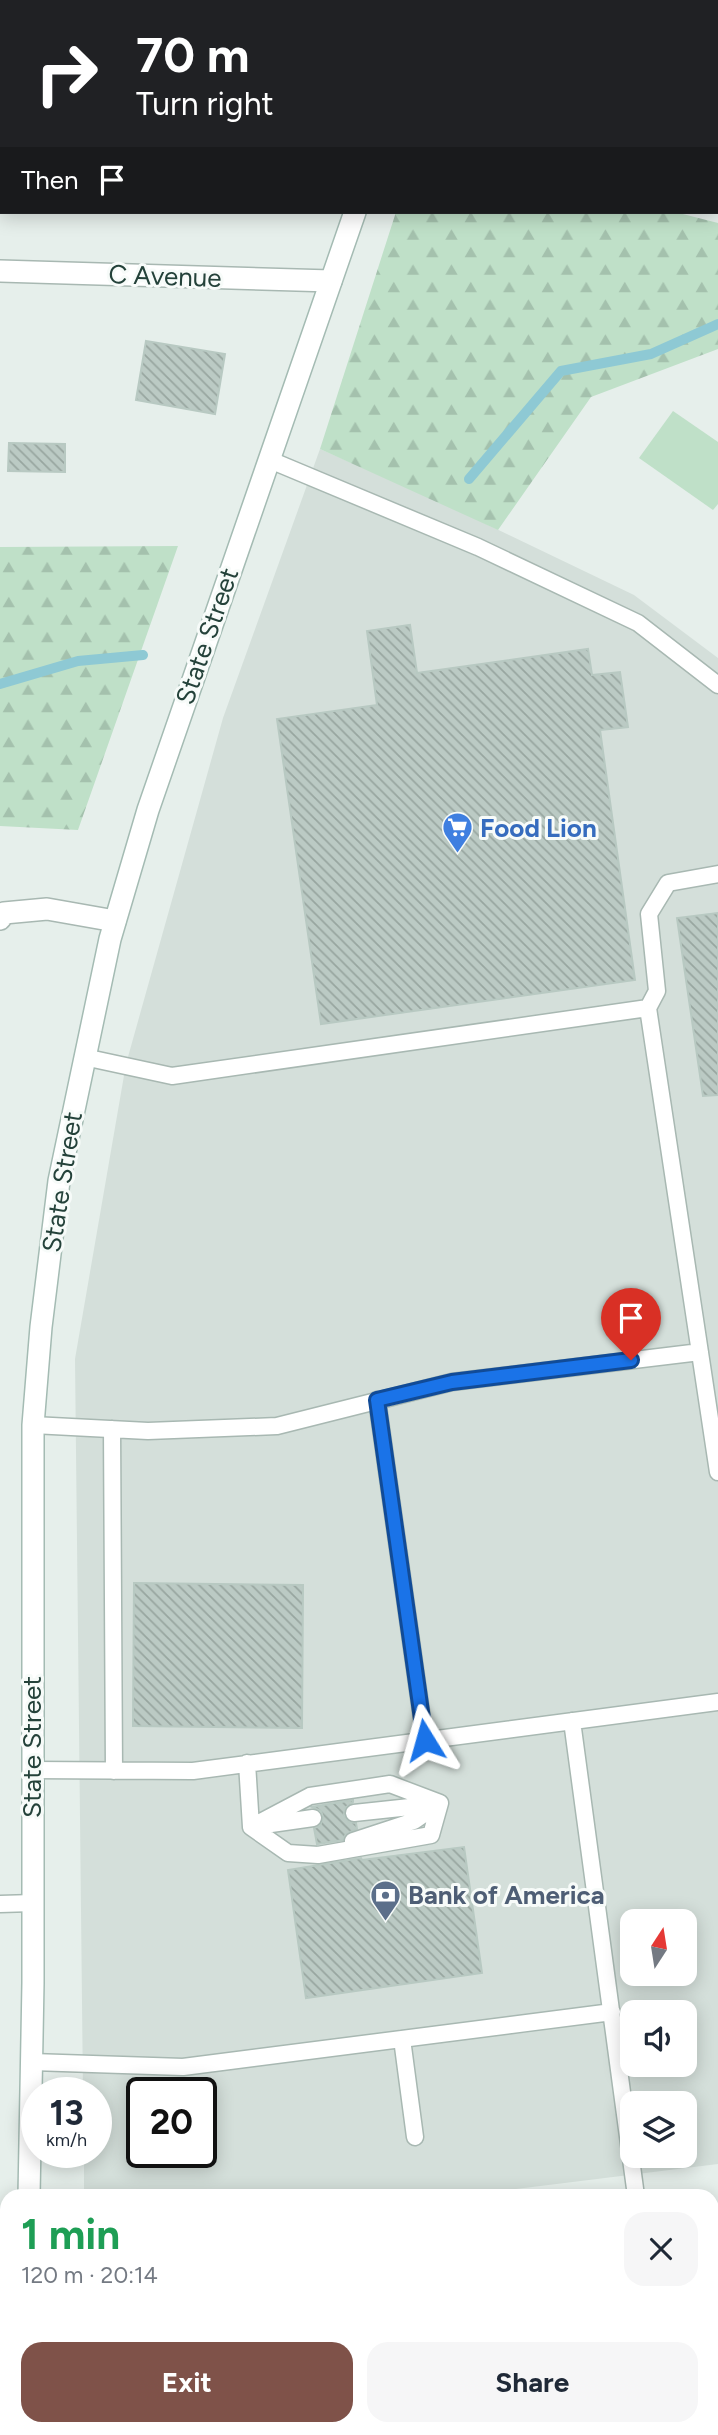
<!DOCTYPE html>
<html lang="en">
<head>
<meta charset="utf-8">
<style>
	:root { --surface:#fff; --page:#f6f6f7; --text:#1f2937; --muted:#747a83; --accent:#7f5249 }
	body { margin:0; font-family:Figtree,sans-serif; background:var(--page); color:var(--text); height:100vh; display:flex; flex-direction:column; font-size:26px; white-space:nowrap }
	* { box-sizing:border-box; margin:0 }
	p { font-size:23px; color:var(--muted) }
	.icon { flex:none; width:38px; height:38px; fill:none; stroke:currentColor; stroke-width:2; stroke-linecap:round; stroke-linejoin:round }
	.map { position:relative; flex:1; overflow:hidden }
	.sheet { position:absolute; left:0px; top:2189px; width:719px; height:247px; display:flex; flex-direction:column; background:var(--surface); border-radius:21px 21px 0 0; box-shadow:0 4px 18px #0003 }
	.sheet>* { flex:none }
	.banner { position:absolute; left:0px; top:0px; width:719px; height:214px; box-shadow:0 4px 18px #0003; background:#202124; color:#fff; overflow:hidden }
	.needle { width:46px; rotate:12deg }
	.buttons { position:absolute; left:620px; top:1909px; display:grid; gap:14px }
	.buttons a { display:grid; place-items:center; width:77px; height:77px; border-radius:14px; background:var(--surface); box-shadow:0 4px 18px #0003; font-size:35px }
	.speed { position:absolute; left:21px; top:2077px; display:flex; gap:14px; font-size:35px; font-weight:700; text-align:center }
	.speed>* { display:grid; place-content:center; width:91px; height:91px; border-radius:50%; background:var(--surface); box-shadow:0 4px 18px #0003; line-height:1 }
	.speed small { font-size:18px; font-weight:400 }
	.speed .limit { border:4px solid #111; border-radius:10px; background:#fff; color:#111 }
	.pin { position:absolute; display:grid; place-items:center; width:60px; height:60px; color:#fff; margin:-72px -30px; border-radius:50% 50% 50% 0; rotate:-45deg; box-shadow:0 0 7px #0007 }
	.pin .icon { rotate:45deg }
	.me { position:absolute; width:77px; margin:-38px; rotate:352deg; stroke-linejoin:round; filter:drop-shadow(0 0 5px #0008) }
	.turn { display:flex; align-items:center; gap:24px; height:147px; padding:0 21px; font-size:32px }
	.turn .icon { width:91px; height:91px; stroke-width:2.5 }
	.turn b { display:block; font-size:49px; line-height:60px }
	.then { display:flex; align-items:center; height:66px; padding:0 21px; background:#0003; gap:14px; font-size:26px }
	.round { display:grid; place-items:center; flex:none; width:74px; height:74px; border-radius:21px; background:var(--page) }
	.summary { display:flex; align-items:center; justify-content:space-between; height:119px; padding:0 21px }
	h1 { font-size:42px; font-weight:700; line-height:52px; color:#1e9e55 }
	.button { display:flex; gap:14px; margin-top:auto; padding:14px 21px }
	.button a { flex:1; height:80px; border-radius:21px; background:var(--accent); color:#fff; font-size:28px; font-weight:700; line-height:80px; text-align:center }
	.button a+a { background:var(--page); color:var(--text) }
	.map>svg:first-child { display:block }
	.built { fill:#d4dfda; fill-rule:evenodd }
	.forest { fill:url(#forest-firs) }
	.park { fill:url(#park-crowns) }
	.pitch { fill:#bfe0c8 }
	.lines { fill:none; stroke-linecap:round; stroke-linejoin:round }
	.stream { stroke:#8ec9d4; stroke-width:10 }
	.building { fill:url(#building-back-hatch); stroke:#b8c9c2; stroke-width:2 }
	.service-casing { stroke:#a8b8b2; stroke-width:19 }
	.minor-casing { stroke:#a8b8b2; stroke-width:24 }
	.secondary-casing { stroke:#a4bbb3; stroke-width:24 }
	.primary-casing { stroke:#c2cac8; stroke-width:24 }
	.service { stroke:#fff; stroke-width:16 }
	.minor { stroke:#fff; stroke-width:21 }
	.secondary { stroke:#fff; stroke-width:21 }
	.primary { stroke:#6aa596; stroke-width:21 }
	.route-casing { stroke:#114b97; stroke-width:18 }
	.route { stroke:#1a73e8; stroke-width:12 }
	.labels { text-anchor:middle; stroke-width:6; stroke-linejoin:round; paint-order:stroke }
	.street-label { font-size:26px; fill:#24423a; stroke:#f7fbf9 }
	.shop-label { font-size:26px; font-weight:bold; fill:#366cbe; stroke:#f7fbf9; text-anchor:start }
	.service-label { font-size:26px; font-weight:bold; fill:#4e5e75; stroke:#f7fbf9; text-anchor:start }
</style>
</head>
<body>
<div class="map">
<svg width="718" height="2435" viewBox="0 0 718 2435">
	<defs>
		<pattern id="forest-firs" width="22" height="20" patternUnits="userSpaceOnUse" patternTransform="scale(1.75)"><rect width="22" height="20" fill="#bfe0c8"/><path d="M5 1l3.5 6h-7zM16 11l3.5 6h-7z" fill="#a4c1ad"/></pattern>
		<pattern id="park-crowns" width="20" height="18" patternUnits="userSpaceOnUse" patternTransform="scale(1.75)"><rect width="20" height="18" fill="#bfe0c8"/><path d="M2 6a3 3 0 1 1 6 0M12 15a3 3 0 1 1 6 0" fill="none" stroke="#a4c1ad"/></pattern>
		<pattern id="building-back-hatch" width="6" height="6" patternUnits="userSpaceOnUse" patternTransform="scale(1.75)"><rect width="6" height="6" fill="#bbcac4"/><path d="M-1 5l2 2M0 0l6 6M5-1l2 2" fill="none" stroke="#98a6a0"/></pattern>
	</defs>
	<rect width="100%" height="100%" fill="#e6efeb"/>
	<path class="built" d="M 320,449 L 438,501 L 634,595 L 718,658 L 718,2164 L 459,2196 L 84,2196 L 84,2153 L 96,2152 L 96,2093 L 83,2093 L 75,1359 L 126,1064 L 223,718 ZM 632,1922 L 684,1922 L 684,1974 L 632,1974 ZM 632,2012 L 684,2012 L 684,2065 L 632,2065 ZM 142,2093 L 201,2093 L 201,2152 L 142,2152 ZM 632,2104 L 684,2104 L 684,2156 L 632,2156 Z"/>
	<path class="forest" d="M 396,212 L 675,212 L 718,223 L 718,349 L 591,397 L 498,530 L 320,449 Z
		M 178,546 L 78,830 L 0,826 L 0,547 Z"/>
	<path class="park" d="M 718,2293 L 718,2435 L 114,2435 L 115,2429 L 712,2429 L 712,2294 Z"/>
	<path class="pitch" d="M 673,411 L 718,442 L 718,504 L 713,510 L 639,458 Z"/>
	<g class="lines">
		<path class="stream" d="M 469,479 L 561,371 L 651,354 L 718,324
			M 0,684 L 78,661 L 143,655
			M 150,2429 L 158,2435"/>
	</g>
	<path class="building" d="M 146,341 L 225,354 L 215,414 L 136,400 Z
		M 9,443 L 65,444 L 65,472 L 8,471 Z
		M 410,625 L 417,673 L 588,649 L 592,675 L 620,672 L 628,727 L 600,730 L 635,980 L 321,1024 L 277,719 L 377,705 L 367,631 Z
		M 718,913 L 718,1095 L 703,1096 L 677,918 Z
		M 134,1583 L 303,1585 L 302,1728 L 133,1726 Z
		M 353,1800 L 353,1802 L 345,1808 L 344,1815 L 349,1822 L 356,1823 L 357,1829 L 346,1834 L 343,1840 L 317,1844 L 314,1828 L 320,1826 L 323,1817 L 321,1811 L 312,1807 Z
		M 464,1847 L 482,1973 L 306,1998 L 288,1870 L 361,1858 L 362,1860 Z"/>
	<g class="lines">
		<defs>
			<path id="service" d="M 270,460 L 478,547 L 638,623 L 718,685
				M 648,1008 L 657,991 L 649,914 L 668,883 L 718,874
				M 84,1057 L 172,1076 L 648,1008 L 718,1472
				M 377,1400 L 425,1740
				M 33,1425 L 148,1431 L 277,1426 L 452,1382 L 700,1352
				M 112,1429 L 114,1771
				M 572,1721 L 636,2196
				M 247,1763 L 251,1827
				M 32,1770 L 193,1771 L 718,1702
				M 354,1813 L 438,1804
				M 264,1825 L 313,1818
				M 251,1827 L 288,1853 L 318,1855 L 431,1835 L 440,1803
				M 251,1827 L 310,1796 L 390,1784 L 440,1803
				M 353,1841 L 414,1821 L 440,1803
				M 0,1904 L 33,1903
				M 402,2039 L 415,2137
				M 32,2062 L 183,2067 L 612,2012"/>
			<path id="minor" d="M 0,271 L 331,281
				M 0,919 L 4,913 L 47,909 L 115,921"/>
			<path id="secondary" d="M 429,2 L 429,0
				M 29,2196 L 33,1983 L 33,1425 L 41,1327 L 59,1181 L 110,939 L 148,810 L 355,212
				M 26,2429 L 26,2435"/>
			<path id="primary" d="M 712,2231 L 718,2230
				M 0,2334 L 7,2332"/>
		</defs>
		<use href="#service" class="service-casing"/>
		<use href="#minor" class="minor-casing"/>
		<use href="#secondary" class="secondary-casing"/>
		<use href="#primary" class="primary-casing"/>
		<use href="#service" class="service"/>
		<use href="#minor" class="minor"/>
		<use href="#secondary" class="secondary"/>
		<use href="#primary" class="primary"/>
	</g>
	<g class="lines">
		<defs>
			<path id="route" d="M 425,1740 L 377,1400 L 452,1382 L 631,1360"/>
		</defs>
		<use href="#route" class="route-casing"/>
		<use href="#route" class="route"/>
	</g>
	<defs>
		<symbol id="supermarket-pin" viewBox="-11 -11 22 30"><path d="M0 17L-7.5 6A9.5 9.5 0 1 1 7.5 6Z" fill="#3f7fe0" stroke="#f7fbf9"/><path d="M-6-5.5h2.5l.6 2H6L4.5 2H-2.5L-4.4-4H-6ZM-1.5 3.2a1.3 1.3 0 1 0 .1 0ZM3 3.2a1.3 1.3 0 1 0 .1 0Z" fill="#fff"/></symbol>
		<symbol id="bank-pin" viewBox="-11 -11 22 30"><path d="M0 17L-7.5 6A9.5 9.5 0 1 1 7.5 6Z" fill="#5c6f8a" stroke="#f7fbf9"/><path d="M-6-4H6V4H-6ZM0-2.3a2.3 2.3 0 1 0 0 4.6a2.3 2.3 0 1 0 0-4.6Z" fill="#fff"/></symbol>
	</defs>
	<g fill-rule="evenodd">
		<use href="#supermarket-pin" x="440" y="810" width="35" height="47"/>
		<use href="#bank-pin" x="368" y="1878" width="35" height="47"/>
	</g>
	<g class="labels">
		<g class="street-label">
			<text transform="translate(165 276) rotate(2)" y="9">C Avenue</text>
			<text transform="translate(207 636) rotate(-71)" y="9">State Street</text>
			<text transform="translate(62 1182) rotate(-81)" y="9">State Street</text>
			<text transform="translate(32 1747) rotate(-90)" y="9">State Street</text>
		</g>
		<g class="shop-label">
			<text x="480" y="837">Food Lion</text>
		</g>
		<g class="service-label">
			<text x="408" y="1904">Bank of America</text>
		</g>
	</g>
</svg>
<div class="buttons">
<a><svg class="needle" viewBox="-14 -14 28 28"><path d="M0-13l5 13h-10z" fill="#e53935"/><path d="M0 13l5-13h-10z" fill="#747a83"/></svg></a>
<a><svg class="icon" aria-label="sound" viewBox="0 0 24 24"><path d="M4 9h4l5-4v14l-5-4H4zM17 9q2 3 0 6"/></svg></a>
<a><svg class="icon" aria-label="layers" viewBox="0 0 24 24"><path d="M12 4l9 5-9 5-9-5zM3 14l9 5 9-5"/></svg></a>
</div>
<div class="speed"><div>13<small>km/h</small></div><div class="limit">20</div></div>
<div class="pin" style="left:631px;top:1360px;background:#d93025"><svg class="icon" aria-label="arrive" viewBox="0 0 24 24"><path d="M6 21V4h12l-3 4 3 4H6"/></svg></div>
<svg class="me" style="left:425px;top:1740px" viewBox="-20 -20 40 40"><path d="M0-17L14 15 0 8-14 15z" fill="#1a73e8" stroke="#fff" stroke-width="4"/></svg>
<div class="banner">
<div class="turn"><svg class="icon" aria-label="right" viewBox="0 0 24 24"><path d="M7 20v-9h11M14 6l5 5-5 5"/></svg><div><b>70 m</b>Turn right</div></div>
<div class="then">Then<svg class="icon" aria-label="arrive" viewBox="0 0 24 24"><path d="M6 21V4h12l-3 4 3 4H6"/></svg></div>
</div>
<section class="sheet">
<div class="summary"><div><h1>1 min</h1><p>120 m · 20:14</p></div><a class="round"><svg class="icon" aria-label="close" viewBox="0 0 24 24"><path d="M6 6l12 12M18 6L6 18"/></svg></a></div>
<div class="button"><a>Exit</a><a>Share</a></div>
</section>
</div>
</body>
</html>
